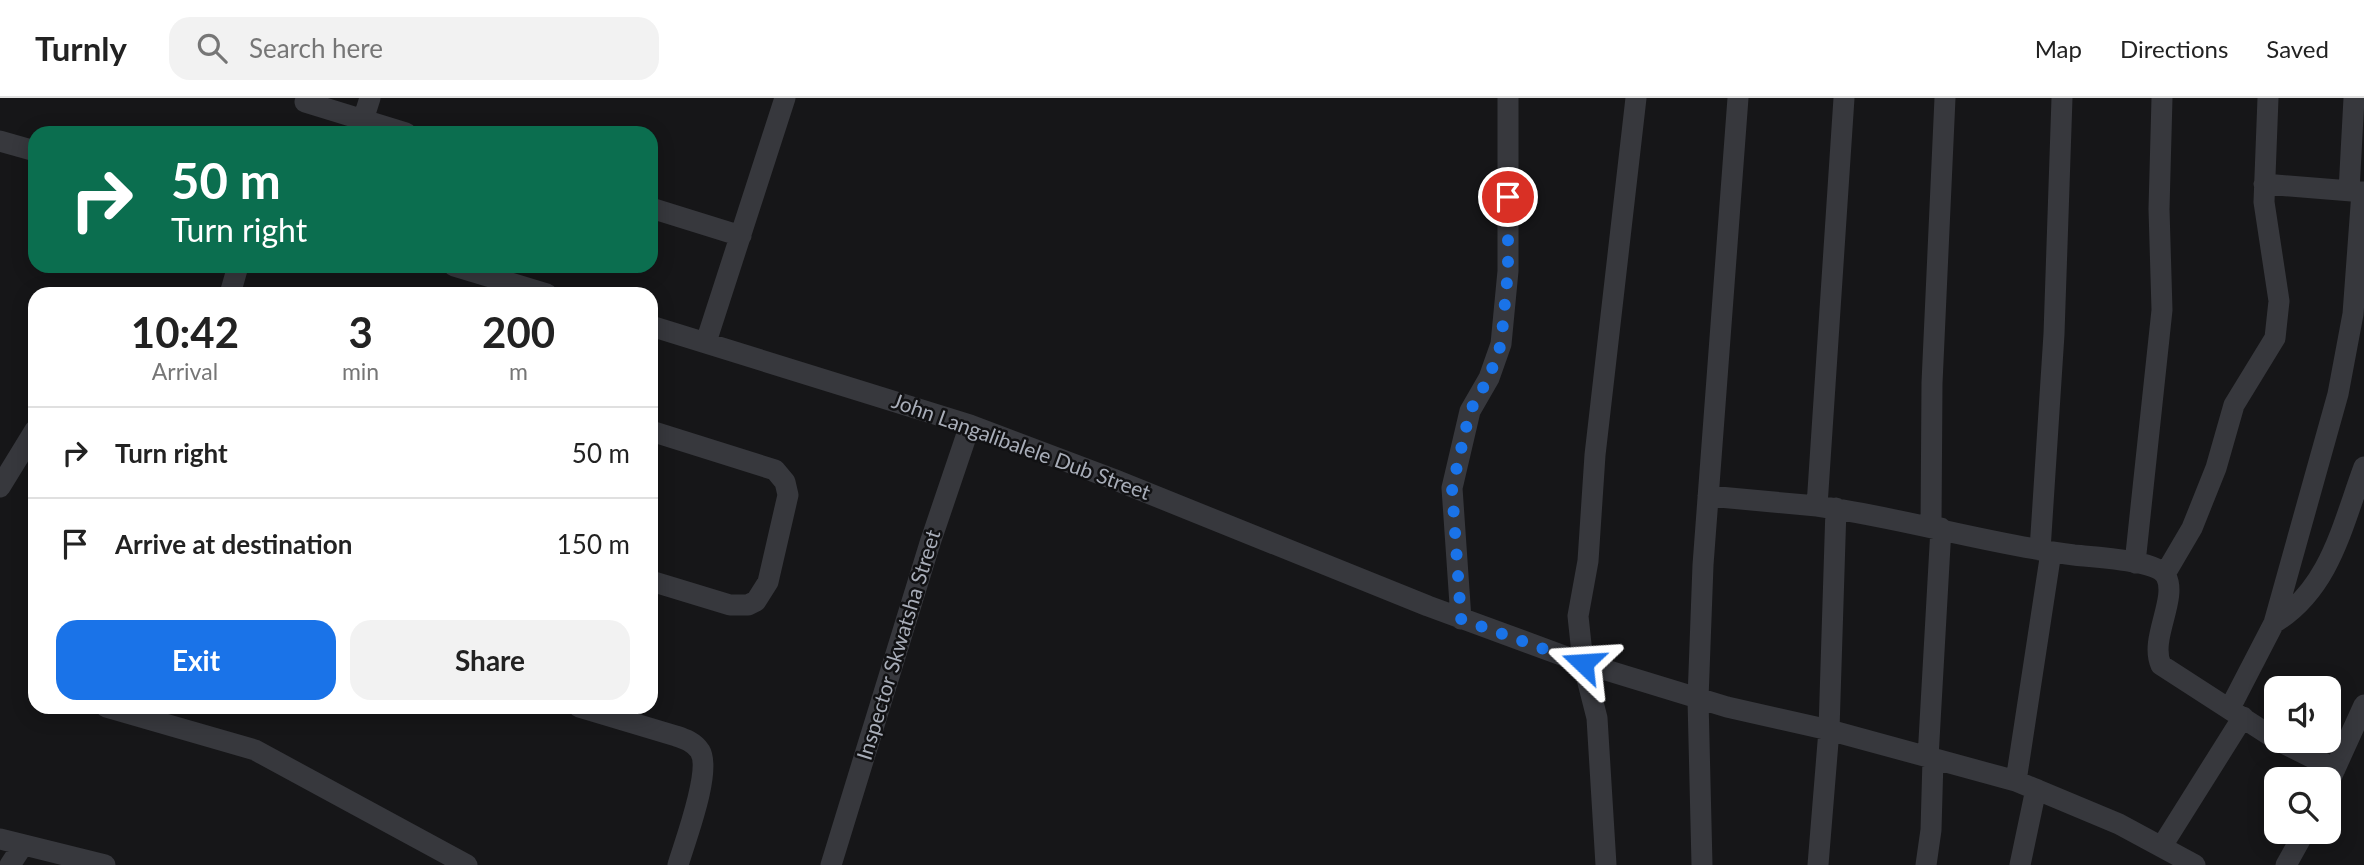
<!DOCTYPE html>
<html lang="en">
<head>
<meta charset="utf-8">
<style>
	:root { --surface:#fff; --page:#f2f2f2; --text:#222; --muted:#767676; --line:#e0e0e0; --accent:#1a73e8 }
	body { margin:0; font-family:Lato,sans-serif; background:var(--page); color:var(--text); height:100vh; display:flex; flex-direction:column; font-size:26px; white-space:nowrap }
	* { box-sizing:border-box; margin:0 }
	p { font-size:23px; color:var(--muted) }
	.icon { flex:none; width:38px; height:38px; fill:none; stroke:currentColor; stroke-width:2; stroke-linecap:round; stroke-linejoin:round }
	.map { position:relative; flex:1; overflow:hidden }
	.drawer { position:absolute; left:28px; top:189px; width:630px; height:427px; display:flex; flex-direction:column; background:var(--surface); border-radius:21px; box-shadow:0 4px 18px #0003 }
	.drawer>* { flex:none }
	.banner { position:absolute; left:28px; top:28px; width:630px; height:147px; border-radius:21px; box-shadow:0 4px 18px #0003; background:#0b6e4f; color:#fff; overflow:hidden }
	.fabs { position:absolute; left:2264px; top:578px; display:grid; gap:14px }
	.fabs a { display:grid; place-items:center; width:77px; height:77px; border-radius:14px; background:var(--surface); box-shadow:0 4px 18px #0003; font-size:35px }
	.pin { position:absolute; display:grid; place-items:center; width:60px; height:60px; color:#fff; margin:-30px; border:4px solid #fff; border-radius:50%; box-shadow:0 2px 7px #0007 }
	.me { position:absolute; width:77px; margin:-38px; rotate:290deg; stroke-linejoin:round; filter:drop-shadow(0 0 5px #0008) }
	.turn { display:flex; align-items:center; gap:24px; height:147px; padding:0 28px; font-size:32px }
	.turn .icon { width:91px; height:91px; stroke-width:2.5 }
	.turn b { display:block; font-size:49px; line-height:60px }
	.eta { display:flex; justify-content:space-evenly; align-items:center; height:119px; text-align:center }
	.eta b { font-size:42px; font-weight:700; line-height:49px }
	.button { display:flex; gap:14px; margin-top:auto; padding:14px 28px }
	.button a { flex:1; height:80px; border-radius:21px; background:var(--accent); color:#fff; font-size:28px; font-weight:700; line-height:80px; text-align:center }
	.button a+a { background:var(--page); color:var(--text) }
	ul { padding:0; list-style:none }
	li { display:flex; align-items:center; gap:21px; height:91px; padding:0 28px; border-top:2px solid var(--line) }
	li div { flex:1 }
	li b { display:block; font-size:26px }
	li em { font-style:normal }
	header { display:flex; align-items:center; gap:42px; box-sizing:border-box; height:98px; padding:0 35px; background:var(--surface); border-bottom:2px solid var(--line) }
	header strong { font-size:33px }
	nav { display:flex; gap:38px; margin-inline-start:auto; font-size:24px }
	.search { width:490px; height:63px; background:var(--page); display:flex; align-items:center; gap:18px; box-sizing:border-box; padding:0 24px; border-radius:21px; color:var(--muted); font-size:26px }
	.map>svg:first-child { display:block }
	.lines { fill:none; stroke-linecap:round; stroke-linejoin:round }
	.minor { stroke:#37383d; stroke-width:21 }
	.route { stroke:#1a73e8; stroke-width:12; stroke-dasharray:0 21.6 }
	.labels { text-anchor:middle; stroke-width:5; stroke-linejoin:round; paint-order:stroke }
	.street-label { font-size:21px; fill:#a8adb8; stroke:#111113 }
</style>
</head>
<body>
<header>
<strong>Turnly</strong>
<div class="search"><svg class="icon" aria-label="search" viewBox="0 0 24 24"><circle cx="10" cy="10" r="6"/><path d="M15 15l6 6"/></svg>Search here</div>
<nav><a>Map</a><a>Directions</a><a>Saved</a></nav>
</header>
<div class="map">
<svg width="2364" height="767" viewBox="0 0 2364 767">
	<rect width="100%" height="100%" fill="#161618"/>
	<g class="lines">
		<path class="minor" d="M 305,4 L 406,35
			M 363,22 L 370,0
			M 0,43 L 35,53
			M 2264,86 L 2364,94
			M 2349,93 L 2354,0
			M 651,110 L 741,138
			M 454,168 L 547,196
			M 230,196 L 238,168
			M 651,228 L 970,327 L 1113,381 L 1428,508 L 1583,565 L 1727,609 L 1829,632 L 2016,683 L 2119,726 L 2195,767
			M 706,244 L 785,0
			M 651,333 L 775,372 L 785,384 L 788,397 L 768,484 L 756,503 L 748,507 L 730,507 L 651,483
			M 0,389 L 35,332
			M 1708,398 L 1817,408 L 1844,0
			M 1817,408 C 1904,420 1988,446 2074,457 C 2093,459 2157,462 2166,478 C 2178,501 2149,541 2161,567 L 2277,642
			M 1931,428 L 1932,285 L 1945,0
			M 2040,452 L 2054,236 L 2062,0
			M 2135,465 L 2162,212 L 2159,111 L 2162,0
			M 2165,476 L 2192,430 L 2216,370 L 2234,307 L 2275,240 L 2279,203 L 2264,104 L 2268,0
			M 1461,521 L 1452,390 L 1470,313 L 1489,280 L 1501,246 L 1508,173 L 1508,0
			M 2274,525 C 2330,491 2342,428 2364,369
			M 106,609 L 255,652 L 467,767
			M 579,609 L 676,638 C 685,641 694,644 700,653 C 712,673 685,743 678,767
			M 2230,610 L 2274,525 L 2338,296 L 2353,216 L 2362,94
			M 2277,642 L 2335,671
			M 1928,660 L 1941,430
			M 2016,683 L 2051,454
			M 2329,684 L 2364,607
			M 0,741 L 105,767
			M 2162,748 L 2243,619
			M 10,767 L 23,747
			M 831,767 L 930,445 L 970,327
			M 1606,767 L 1597,620 L 1583,565 L 1578,518 L 1588,463 L 1595,357 L 1636,0
			M 1702,767 L 1698,601 L 1703,467 L 1738,0
			M 1818,767 L 1829,632 L 1836,410
			M 1926,767 L 1931,732 L 1933,661
			M 2020,767 L 2036,691
			M 2286,767 L 2305,733"/>
	</g>
	<g class="lines">
		<path class="route" d="M 1508,99 L 1508,173 L 1501,246 L 1489,279 L 1470,313 L 1452,390 L 1461,521 L 1583,565"/>
	</g>
	<g class="labels">
		<g class="street-label">
			<text transform="translate(1021 349) rotate(20)" y="7">John Langalibalele Dub Street</text>
			<text transform="translate(899 547) rotate(-73)" y="7">Inspector Skwatsha Street</text>
		</g>
	</g>
</svg>
<div class="fabs">
<a><svg class="icon" aria-label="sound" viewBox="0 0 24 24"><path d="M4 9h4l5-4v14l-5-4H4zM17 9q2 3 0 6"/></svg></a>
<a><svg class="icon" aria-label="search" viewBox="0 0 24 24"><circle cx="10" cy="10" r="6"/><path d="M15 15l6 6"/></svg></a>
</div>
<div class="pin" style="left:1508px;top:99px;background:#d93025"><svg class="icon" aria-label="arrive" viewBox="0 0 24 24"><path d="M6 21V4h12l-3 4 3 4H6"/></svg></div>
<svg class="me" style="left:1583px;top:565px" viewBox="-20 -20 40 40"><path d="M0-17L14 15 0 8-14 15z" fill="#1a73e8" stroke="#fff" stroke-width="4"/></svg>
<div class="banner">
<div class="turn"><svg class="icon" aria-label="right" viewBox="0 0 24 24"><path d="M7 20v-9h11M14 6l5 5-5 5"/></svg><div><b>50 m</b>Turn right</div></div>
</div>
<section class="drawer">
<div class="eta">
<div><b>10:42</b><p>Arrival</p></div>
<div><b>3</b><p>min</p></div>
<div><b>200</b><p>m</p></div>
</div>
<ul>
<li><svg class="icon" aria-label="right" viewBox="0 0 24 24"><path d="M7 20v-9h11M14 6l5 5-5 5"/></svg><div><b>Turn right</b></div><em>50 m</em></li>
<li><svg class="icon" aria-label="arrive" viewBox="0 0 24 24"><path d="M6 21V4h12l-3 4 3 4H6"/></svg><div><b>Arrive at destination</b></div><em>150 m</em></li>
</ul>
<div class="button"><a>Exit</a><a>Share</a></div>
</section>
</div>
</body>
</html>
